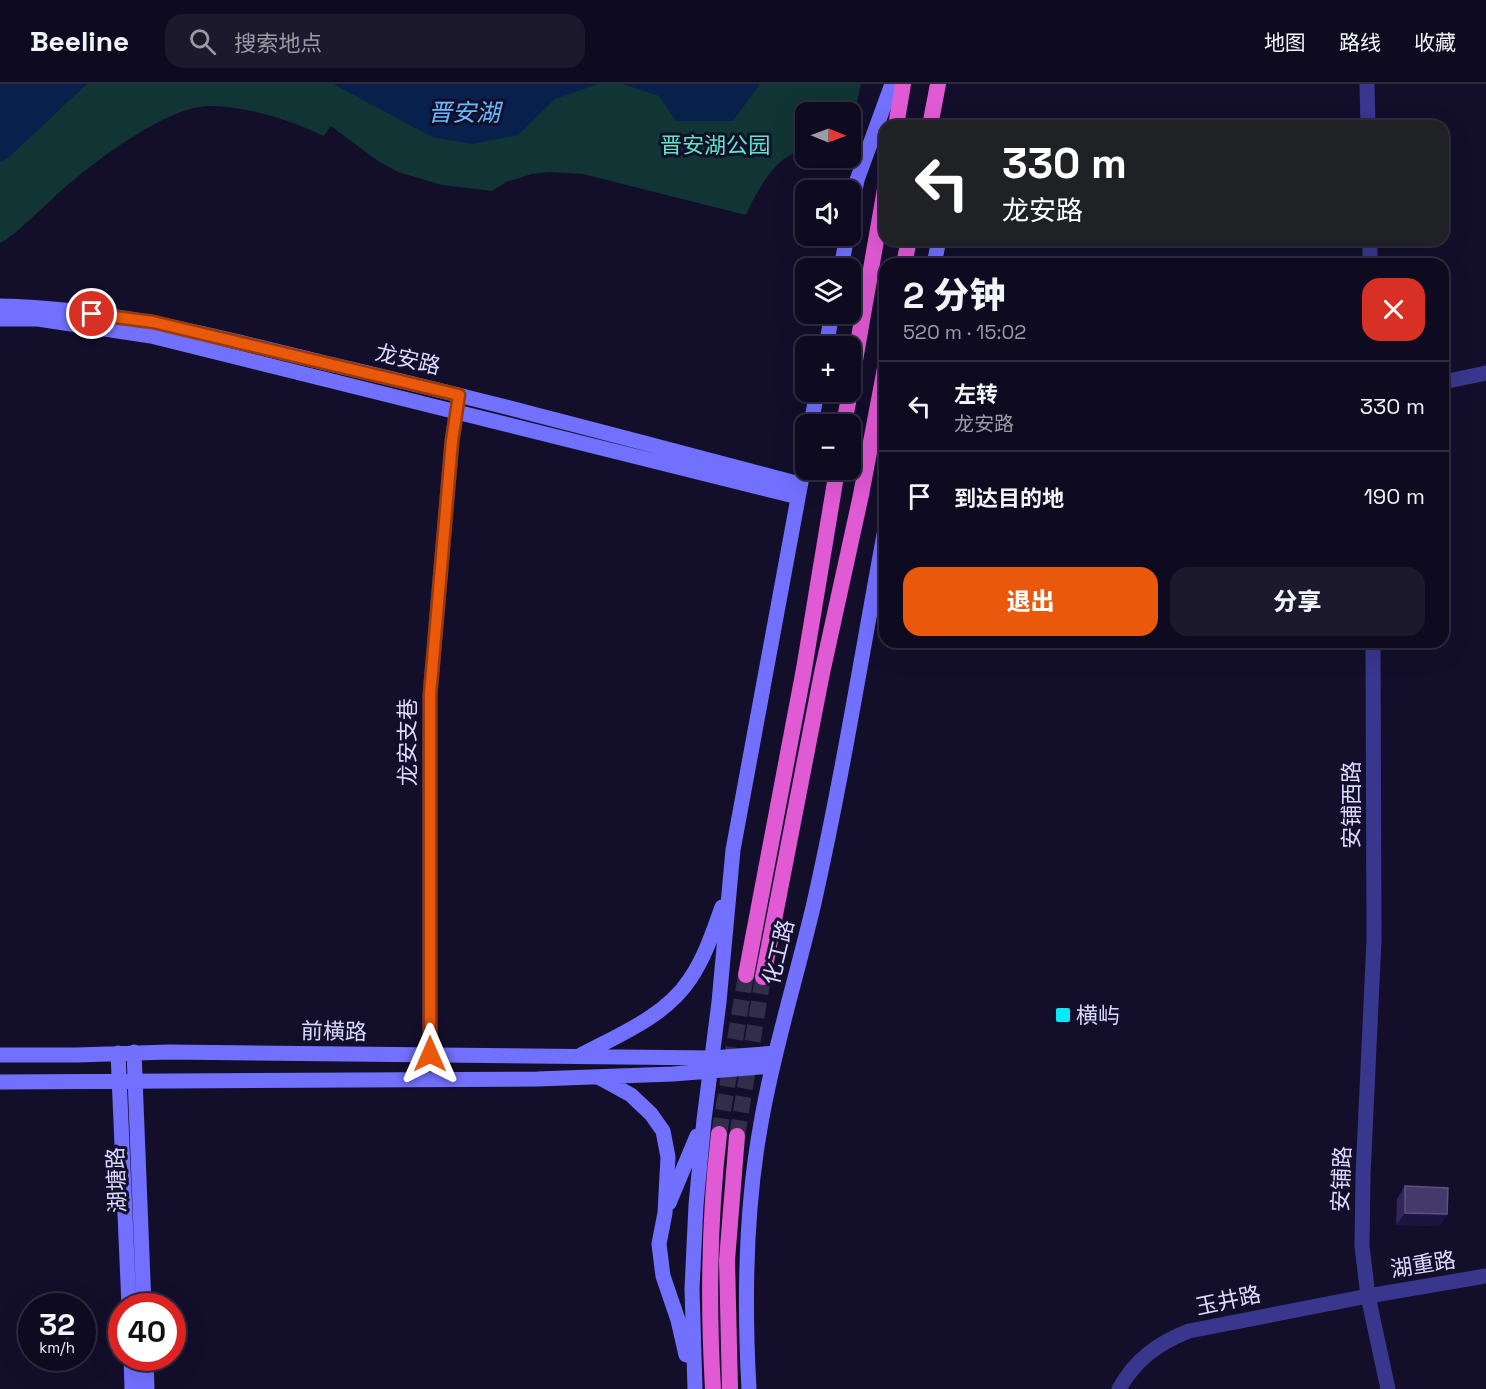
<!DOCTYPE html>
<html lang="zh">
<head>
<meta charset="utf-8">
<style>
	:root { --surface:#0e0b20; --page:#1c192d; --text:#f1f3f6; --muted:#9b9ba5; --line:#2e2b3e; --accent:#ea580c }
	body { margin:0; font-family:"Space Grotesk","Noto Sans SC",sans-serif; background:var(--page); color:var(--text); height:100vh; display:flex; flex-direction:column; font-size:22px; white-space:nowrap }
	* { box-sizing:border-box; margin:0 }
	p { font-size:20px; color:var(--muted) }
	.icon { flex:none; width:33px; height:33px; fill:none; stroke:currentColor; stroke-width:2; stroke-linecap:round; stroke-linejoin:round }
	.map { position:relative; flex:1; overflow:hidden }
	.details { position:absolute; left:879px; top:174px; width:570px; height:390px; display:flex; flex-direction:column; background:var(--surface); border-radius:18px; box-shadow:0 6px 24px #0002,0 0 0 2px var(--line) }
	.details>* { flex:none }
	.top-card { position:absolute; left:879px; top:36px; width:570px; height:126px; border-radius:18px; box-shadow:0 6px 24px #0002,0 0 0 2px var(--line); background:#202124; color:#fff; overflow:hidden }
	.needle { width:39px; rotate:91deg }
	.controls { position:absolute; left:795px; top:18px; display:grid; gap:12px }
	.controls a { display:grid; place-items:center; width:66px; height:66px; border-radius:12px; background:var(--surface); box-shadow:0 6px 24px #0002,0 0 0 2px var(--line); font-size:30px }
	.speed { position:absolute; left:18px; top:1209px; display:flex; gap:12px; font-size:30px; font-weight:700; text-align:center }
	.speed>* { display:grid; place-content:center; width:78px; height:78px; border-radius:50%; background:var(--surface); box-shadow:0 6px 24px #0002,0 0 0 2px var(--line); line-height:1 }
	.speed small { font-size:15px; font-weight:400 }
	.speed .limit { border:9px solid #d22; background:#fff; color:#111 }
	.pin { position:absolute; display:grid; place-items:center; width:51px; height:51px; color:#fff; margin:-26px; border:3px solid #fff; border-radius:50%; box-shadow:0 2px 6px #0007 }
	.me { position:absolute; width:66px; margin:-33px; rotate:0deg; stroke-linejoin:round; filter:drop-shadow(0 0 4px #0008) }
	.turn { display:flex; align-items:center; gap:21px; height:126px; padding:0 24px; font-size:27px }
	.turn .icon { width:78px; height:78px; stroke-width:2.5 }
	.turn b { display:block; font-size:42px; line-height:51px }
	.round { display:grid; place-items:center; flex:none; width:63px; height:63px; border-radius:18px; background:var(--page) }
	.overview { display:flex; align-items:center; justify-content:space-between; height:102px; padding:0 24px }
	h1 { font-size:36px; font-weight:800; line-height:45px }
	.cta { display:flex; gap:12px; margin-top:auto; padding:12px 24px }
	.cta a { flex:1; height:69px; border-radius:18px; background:var(--accent); color:#fff; font-size:24px; font-weight:800; line-height:69px; text-align:center }
	.cta a+a { background:var(--page); color:var(--text) }
	ul { padding:0; list-style:none }
	li { display:flex; align-items:center; gap:18px; height:90px; padding:0 24px; border-top:2px solid var(--line) }
	li div { flex:1 }
	li b { display:block; font-size:22px }
	li em { font-style:normal }
	header { display:flex; align-items:center; gap:36px; box-sizing:border-box; height:84px; padding:0 30px; background:var(--surface); border-bottom:2px solid var(--line) }
	header strong { font-size:28px }
	nav { display:flex; gap:33px; margin-inline-start:auto; font-size:21px }
	.search { width:420px; height:54px; background:var(--page); display:flex; align-items:center; gap:15px; box-sizing:border-box; padding:0 21px; border-radius:18px; color:var(--muted); font-size:22px }
	.map>svg:first-child { display:block }
	.green { fill:#113534 }
	.water { fill:#07214c }
	.lines { fill:none; stroke-linecap:round; stroke-linejoin:round }
	.trunk-tunnel { stroke:#312d4b; stroke-width:16; stroke-dasharray:16 8; stroke-linecap:butt }
	.tertiary { stroke:#39378d; stroke-width:15 }
	.secondary { stroke:#7270ff; stroke-width:15 }
	.trunk { stroke:#e05ad4; stroke-width:16 }
	.wall { fill:#302659 }
	.shaded-wall { fill:#1d153f }
	.building { fill:#433a6b; stroke:#5b5382; stroke-width:1.5 }
	.route-casing { stroke:#983908; stroke-width:15 }
	.route { stroke:#ea580c; stroke-width:10 }
	.poi-dot { fill:#05e9ff; stroke:#130f2b; stroke-width:2 }
	.labels { text-anchor:middle; stroke-width:6; stroke-linejoin:round; paint-order:stroke }
	.park-label { font-size:22px; fill:#5be9c4; stroke:#130f2b }
	.street-label { font-size:22px; fill:#ddd9ff; stroke:#130f2b }
	.poi-label { font-size:22px; fill:#ddd9ff; stroke:#130f2b; text-anchor:start }
	.water-label { font-size:24px; font-style:italic; fill:#67baff; stroke:#130f2b }
</style>
</head>
<body>
<header>
<strong>Beeline</strong>
<div class="search"><svg class="icon" aria-label="search" viewBox="0 0 24 24"><circle cx="10" cy="10" r="6"/><path d="M15 15l6 6"/></svg>搜索地点</div>
<nav><a>地图</a><a>路线</a><a>收藏</a></nav>
</header>
<div class="map">
<svg width="1486" height="1305" viewBox="0 0 1486 1305">
	<rect width="100%" height="100%" fill="#130f2b"/>
	<path class="green" d="M 0,0 L 861,0 L 851,44 L 850,28 L 806,28 L 805,68 C 779,65 755,110 746,131 L 583,90 L 549,88 L 532,90 L 506,98 L 492,107 L 442,101 L 398,88 L 378,77 L 331,42 L 324,52 C 288,35 250,23 209,22 C 167,22 94,78 63,105 C 49,117 14,153 0,159 Z"/>
	<path class="water" d="M 0,0 L 87,0 L 7,75 L 0,78 Z
		M 333,0 L 598,0 L 555,15 L 518,51 L 472,60 L 432,53 Z
		M 623,0 L 760,0 L 733,37 L 676,37 L 659,12 Z"/>
	<g class="lines">
		<path class="trunk-tunnel" d="M 719,1050 L 746,891
			M 737,1052 L 763,893"/>
		<path class="tertiary" d="M 1367,0 L 1368,42
			M 1370,156 L 1370,180
			M 1443,298 L 1486,289
			M 1373,558 L 1374,856 L 1363,1091 L 1362,1162 L 1368,1212 L 1388,1305
			M 430,970 L 430,611 L 452,357 L 458,318
			M 1119,1305 C 1135,1276 1158,1259 1189,1247 L 1368,1212 L 1486,1192"/>
		<path class="secondary" d="M 850,132 L 857,96 L 892,0
			M 934,180 L 939,156
			M 841,184 L 847,152
			M 0,222 C 110,224 215,252 321,278 C 481,315 641,358 800,400
			M 0,235 L 38,235 L 151,252 L 798,413
			M 826,262 L 832,230
			M 811,340 L 817,308
			M 134,968 L 144,1222
			M 118,969 L 129,1222
			M 0,971 L 77,971 L 169,968 L 712,974 L 776,969
			M 581,971 C 619,951 666,932 690,895 C 705,873 713,848 722,823
			M 600,994 L 631,1011 L 651,1030 L 663,1047 L 668,1073 L 665,1129 L 659,1160 L 663,1192 L 678,1236 L 686,1271
			M 0,998 L 537,995 L 673,990 L 773,982
			M 669,1119 L 697,1052
			M 131,1274 L 132,1305
			M 146,1274 L 147,1305
			M 695,1305 L 692,1205 L 696,1121 L 704,1036 L 719,918 L 733,766 L 806,371
			M 749,1305 C 744,1216 745,1126 761,1039 C 774,964 797,892 814,819 C 842,695 862,569 885,445"/>
		<path class="trunk" d="M 896,42 L 903,0
			M 930,42 L 938,0
			M 904,180 L 909,156
			M 850,305 L 885,105
			M 844,340 L 850,308
			M 746,891 L 804,585 L 837,386
			M 763,893 L 822,589 L 861,411 L 885,284
			M 713,1305 C 708,1219 709,1135 719,1050
			M 730,1305 L 727,1176 L 737,1052"/>
	</g>
	<path class="wall" d="M 1405,1102 L 1447,1130 L 1439,1142 L 1396,1141 L 1397,1115 Z"/>
	<path class="shaded-wall" d="M 1405,1129 L 1447,1130 L 1439,1142 L 1396,1141 Z"/>
	<path class="building" d="M 1405,1102 L 1448,1104 L 1447,1130 L 1405,1129 Z"/>
	<g class="lines">
		<defs>
			<path id="route" d="M 92,230 L 153,238 L 459,311 L 452,357 L 430,611 L 430,970"/>
		</defs>
		<use href="#route" class="route-casing"/>
		<use href="#route" class="route"/>
	</g>
	<rect class="poi-dot" x="1055" y="923" width="16" height="16" rx="3"/>
	<g class="labels">
		<g class="park-label">
			<text x="715" y="69">晋安湖公园</text>
		</g>
		<g class="street-label">
			<text transform="translate(408 275) rotate(13)" y="8">龙安路</text>
			<text transform="translate(407 658) rotate(-90)" y="8">龙安支巷</text>
			<text transform="translate(1351 721) rotate(-90)" y="8">安铺西路</text>
			<text transform="translate(778 868) rotate(-76)" y="8">化工路</text>
			<text transform="translate(334 947) rotate(1)" y="8">前横路</text>
			<text transform="translate(1341 1095) rotate(-88)" y="8">安铺路</text>
			<text transform="translate(116 1096) rotate(-92)" y="8">湖塘路</text>
			<text transform="translate(1423 1180) rotate(-9)" y="8">湖重路</text>
			<text transform="translate(1228 1216) rotate(-12)" y="8">玉井路</text>
		</g>
		<g class="poi-label">
			<text x="1076" y="939">横屿</text>
		</g>
		<g class="water-label">
			<text x="464" y="37">晋安湖</text>
		</g>
	</g>
</svg>
<div class="controls">
<a><svg class="needle" viewBox="-14 -14 28 28"><path d="M0-13l5 13h-10z" fill="#e53935"/><path d="M0 13l5-13h-10z" fill="#9b9ba5"/></svg></a>
<a><svg class="icon" aria-label="sound" viewBox="0 0 24 24"><path d="M4 9h4l5-4v14l-5-4H4zM17 9q2 3 0 6"/></svg></a>
<a><svg class="icon" aria-label="layers" viewBox="0 0 24 24"><path d="M12 4l9 5-9 5-9-5zM3 14l9 5 9-5"/></svg></a>
<a>+</a>
<a>−</a>
</div>
<div class="speed"><div>32<small>km/h</small></div><div class="limit">40</div></div>
<div class="pin" style="left:92px;top:230px;background:#d93025"><svg class="icon" aria-label="arrive" viewBox="0 0 24 24"><path d="M6 21V4h12l-3 4 3 4H6"/></svg></div>
<svg class="me" style="left:430px;top:970px" viewBox="-20 -20 40 40"><path d="M0-17L14 15 0 8-14 15z" fill="#ea580c" stroke="#fff" stroke-width="4"/></svg>
<div class="top-card">
<div class="turn"><svg class="icon" aria-label="left" viewBox="0 0 24 24"><path d="M17 20v-9H6M10 6l-5 5 5 5"/></svg><div><b>330 m</b>龙安路</div></div>
</div>
<section class="details">
<div class="overview"><div><h1>2 分钟</h1><p>520 m · 15:02</p></div><a class="round" style="background:#d93025;color:#fff"><svg class="icon" aria-label="close" viewBox="0 0 24 24"><path d="M6 6l12 12M18 6L6 18"/></svg></a></div>
<ul>
<li><svg class="icon" aria-label="left" viewBox="0 0 24 24"><path d="M17 20v-9H6M10 6l-5 5 5 5"/></svg><div><b>左转</b><p>龙安路</p></div><em>330 m</em></li>
<li><svg class="icon" aria-label="arrive" viewBox="0 0 24 24"><path d="M6 21V4h12l-3 4 3 4H6"/></svg><div><b>到达目的地</b></div><em>190 m</em></li>
</ul>
<div class="cta"><a>退出</a><a>分享</a></div>
</section>
</div>
</body>
</html>
